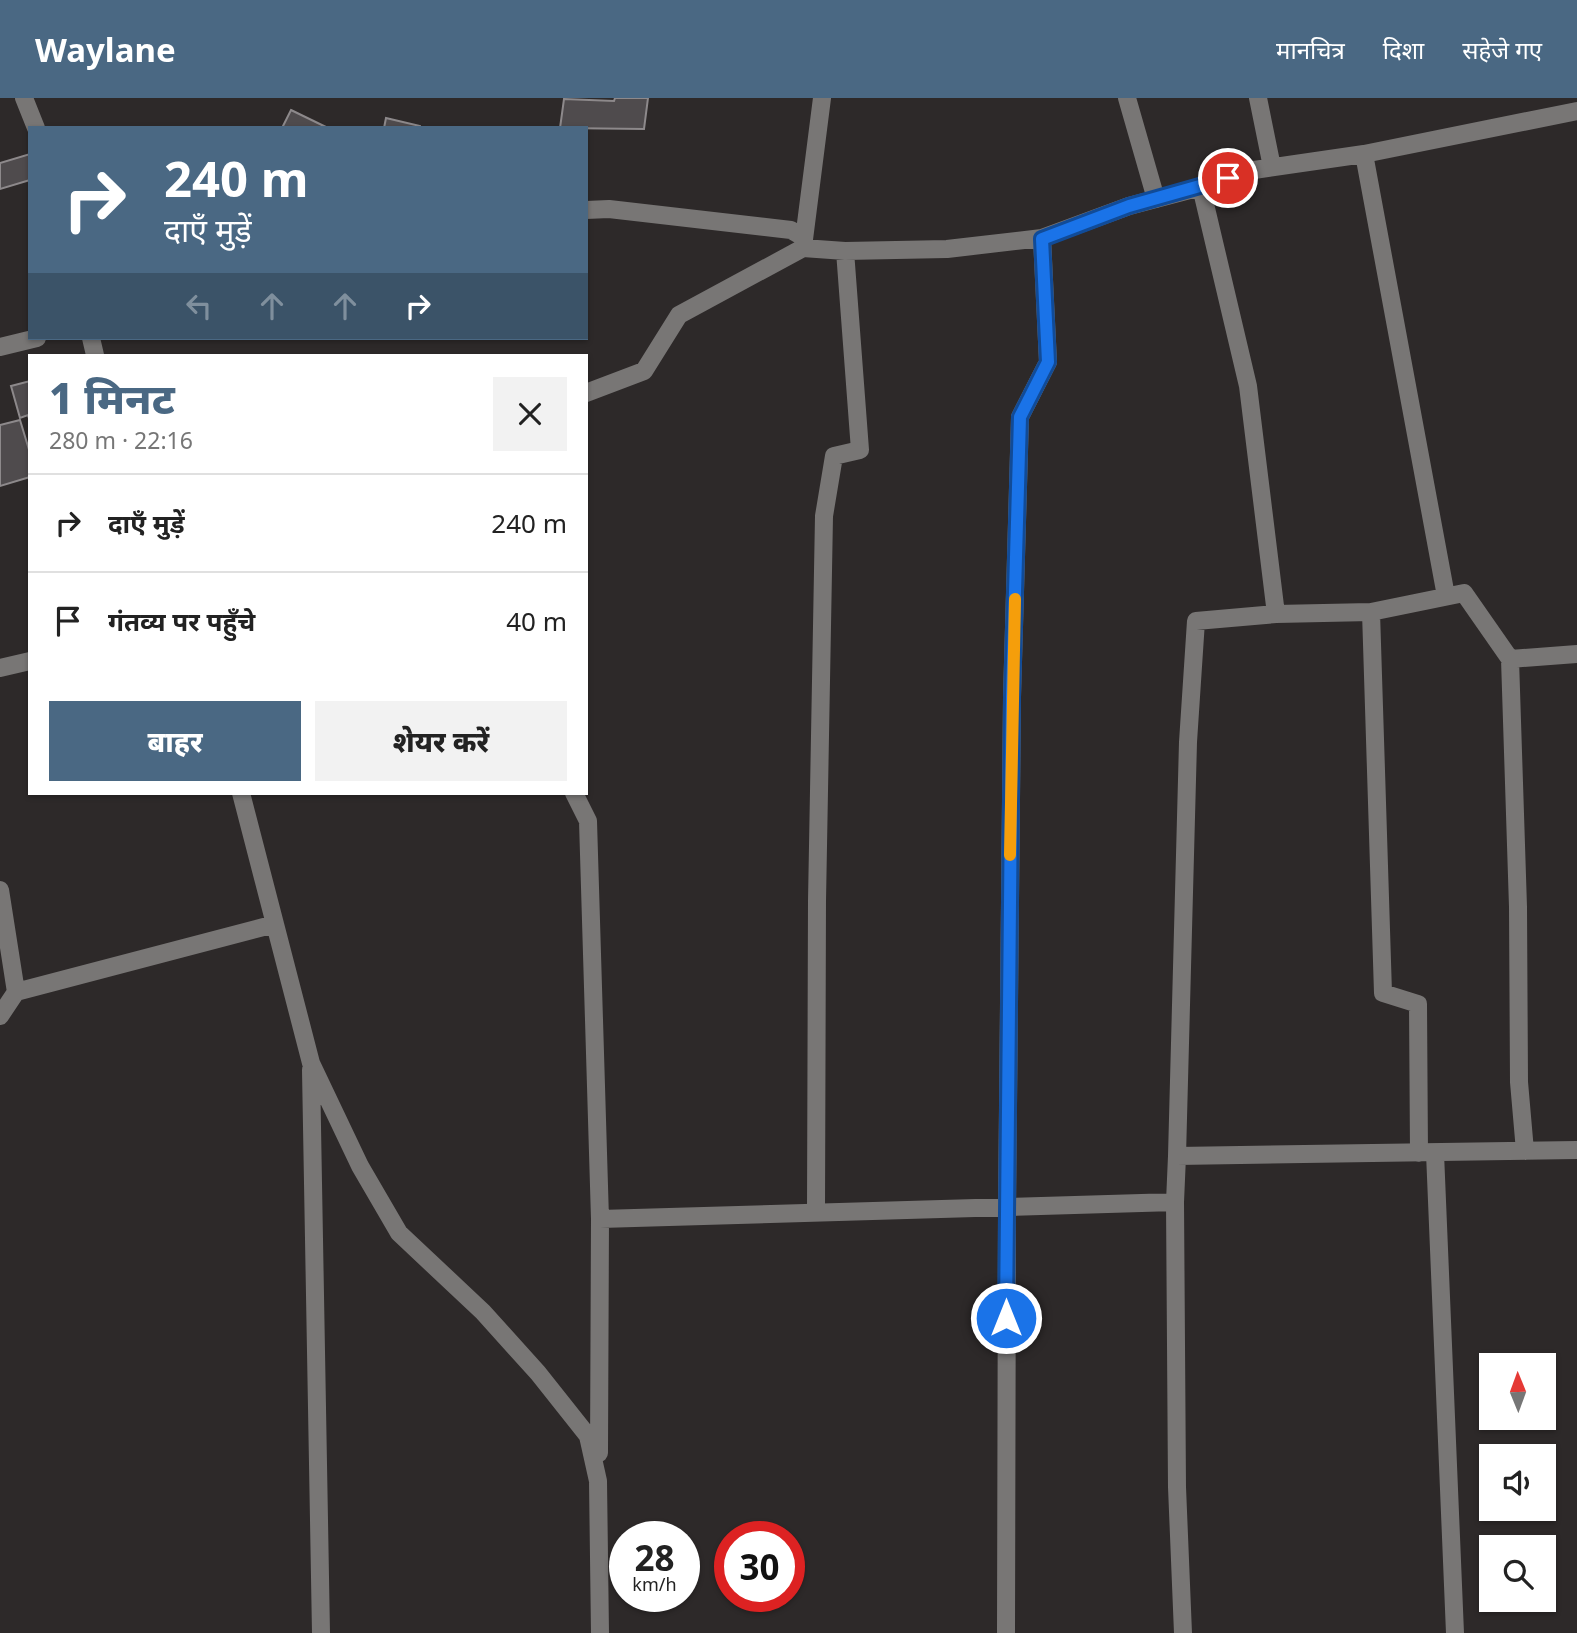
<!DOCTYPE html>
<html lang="hi">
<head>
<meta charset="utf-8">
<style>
	:root { --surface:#fff; --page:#f2f2f2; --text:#222; --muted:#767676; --line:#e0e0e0; --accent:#4a6883 }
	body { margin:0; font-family:"Noto Sans","Noto Sans Devanagari",sans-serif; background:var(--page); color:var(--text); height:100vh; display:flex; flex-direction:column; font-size:26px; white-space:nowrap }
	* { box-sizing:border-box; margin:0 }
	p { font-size:23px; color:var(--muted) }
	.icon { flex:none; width:38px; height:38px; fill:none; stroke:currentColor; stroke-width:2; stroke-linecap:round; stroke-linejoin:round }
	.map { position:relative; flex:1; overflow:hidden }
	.side { position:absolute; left:28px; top:256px; width:560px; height:441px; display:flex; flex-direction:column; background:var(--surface); border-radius:0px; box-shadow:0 2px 5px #0004 }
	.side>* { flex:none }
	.hud { position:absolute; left:28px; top:28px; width:560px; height:214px; border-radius:0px; box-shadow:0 2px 5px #0004; background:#4a6883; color:#fff; overflow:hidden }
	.needle { width:46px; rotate:359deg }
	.fabs { position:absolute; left:1479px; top:1255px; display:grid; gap:14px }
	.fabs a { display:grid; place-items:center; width:77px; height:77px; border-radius:0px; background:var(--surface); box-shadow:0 2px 5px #0004; font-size:35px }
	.speed { position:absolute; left:609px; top:1423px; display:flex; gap:14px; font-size:35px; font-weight:700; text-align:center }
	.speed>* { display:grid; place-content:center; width:91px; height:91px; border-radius:50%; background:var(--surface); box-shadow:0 2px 5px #0004; line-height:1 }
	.speed small { font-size:18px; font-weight:400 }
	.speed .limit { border:10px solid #d22; background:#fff; color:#111 }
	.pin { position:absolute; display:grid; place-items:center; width:60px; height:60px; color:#fff; margin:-30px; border:4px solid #fff; border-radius:50%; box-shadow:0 2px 7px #0007 }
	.me { position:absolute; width:77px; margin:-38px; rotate:0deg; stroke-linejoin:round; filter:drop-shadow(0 0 5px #0008) }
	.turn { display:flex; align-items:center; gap:24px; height:147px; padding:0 21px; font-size:32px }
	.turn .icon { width:91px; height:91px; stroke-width:2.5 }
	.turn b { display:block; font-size:49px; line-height:60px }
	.lanes { display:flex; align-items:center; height:66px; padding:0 21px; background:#0003; justify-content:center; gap:35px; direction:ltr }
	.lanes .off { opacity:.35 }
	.round { display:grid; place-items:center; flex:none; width:74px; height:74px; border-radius:0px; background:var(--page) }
	.head { display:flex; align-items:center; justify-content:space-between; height:119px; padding:0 21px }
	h1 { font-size:42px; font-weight:800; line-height:52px; color:var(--accent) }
	.cta { display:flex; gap:14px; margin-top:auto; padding:14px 21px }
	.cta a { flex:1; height:80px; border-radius:0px; background:var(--accent); color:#fff; font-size:28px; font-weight:800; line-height:80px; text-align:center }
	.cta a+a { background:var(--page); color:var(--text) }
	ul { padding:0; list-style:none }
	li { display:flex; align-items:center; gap:21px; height:98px; padding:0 21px; border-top:2px solid var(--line) }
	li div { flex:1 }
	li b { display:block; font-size:26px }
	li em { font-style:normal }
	header { display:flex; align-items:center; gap:42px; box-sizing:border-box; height:98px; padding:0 35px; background:var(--accent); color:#fff }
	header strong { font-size:33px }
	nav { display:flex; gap:38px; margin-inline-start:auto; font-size:24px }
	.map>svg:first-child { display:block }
	.building { fill:#4f4b4d; stroke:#8d898b; stroke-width:2 }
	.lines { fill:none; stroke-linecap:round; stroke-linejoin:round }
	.minor { stroke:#787675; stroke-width:18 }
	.route-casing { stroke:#114b97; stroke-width:18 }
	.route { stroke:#1a73e8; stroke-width:12 }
	.slow { stroke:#f59e0b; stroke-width:12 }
</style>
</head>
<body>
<header>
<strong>Waylane</strong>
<nav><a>मानचित्र</a><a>दिशा</a><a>सहेजे गए</a></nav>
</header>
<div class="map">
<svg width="1577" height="1535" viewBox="0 0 1577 1535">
	<rect width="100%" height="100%" fill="#2d2929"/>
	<path class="building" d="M 615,0 L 648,0 L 644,31 L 560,30 L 564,1 L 614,3 Z
		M 291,12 L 328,30 L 282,30 Z
		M 386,20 L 420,28 L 420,30 L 384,30 Z
		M 30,56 L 30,82 L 0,91 L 0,65 Z
		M 30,283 L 30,324 L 28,317 L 20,320 L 11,288 Z
		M 20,322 L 30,355 L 30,379 L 0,388 L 0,327 Z"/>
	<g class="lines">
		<path class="minor" d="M 24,0 L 36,30
			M 1127,0 L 1156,101
			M 1258,0 L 1272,69
			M 1364,56 L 1446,498
			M 586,112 L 609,111 L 791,132 L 803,139
			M 803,149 L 822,0
			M 91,240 L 95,257
			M 0,249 L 37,240
			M 586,295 L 644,273 L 679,217 L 803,150 L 845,153 L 947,151 L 1042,140 L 1129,108 L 1201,89 L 1254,72 L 1364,56 L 1577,13
			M 1371,514 L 1464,495 L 1510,561 L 1518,809 L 1519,984 L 1525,1053
			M 1276,516 L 1371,514 L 1383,895 L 1418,906 L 1419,1055
			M 1510,561 L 1577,556
			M 0,570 L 30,563
			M 241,695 L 311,965 L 360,1068 L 399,1135 L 483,1214 L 538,1275 L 588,1338 L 598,1383 L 600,1535
			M 574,695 L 588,723 L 600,1121 L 599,1355
			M 0,792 L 16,894
			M 0,918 L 16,894 L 275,826
			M 311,972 L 321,1535
			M 1435,1055 L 1455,1535
			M 1177,1058 L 1188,644 L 1196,523 L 1276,516 L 1248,288 L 1201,89
			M 1175,1104 L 1177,1389 L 1183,1535
			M 816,1114 L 817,803 L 824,418 L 834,358 L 860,352 L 845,153
			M 600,1121 L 1175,1104 L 1177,1058 L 1577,1052
			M 1006,1535 L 1007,1109 L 1012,599 L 1020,319 L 1048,264 L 1042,140"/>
	</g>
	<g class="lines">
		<defs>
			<path id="route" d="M 1006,1220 L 1012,599 L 1020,319 L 1048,264 L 1042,141 L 1129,108 L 1228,80"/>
		</defs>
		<use href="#route" class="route-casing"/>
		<use href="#route" class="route"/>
		<path class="slow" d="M 1010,757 L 1015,501"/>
	</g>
</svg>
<div class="fabs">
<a><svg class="needle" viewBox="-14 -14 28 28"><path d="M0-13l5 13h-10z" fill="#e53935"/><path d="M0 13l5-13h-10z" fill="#767676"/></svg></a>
<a><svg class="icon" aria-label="sound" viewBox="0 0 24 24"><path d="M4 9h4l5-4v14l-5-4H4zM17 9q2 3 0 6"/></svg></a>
<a><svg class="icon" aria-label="search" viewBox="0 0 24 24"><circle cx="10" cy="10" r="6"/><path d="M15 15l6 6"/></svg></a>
</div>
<div class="speed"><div>28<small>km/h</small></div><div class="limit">30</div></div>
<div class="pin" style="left:1228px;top:80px;background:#d93025"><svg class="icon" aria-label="arrive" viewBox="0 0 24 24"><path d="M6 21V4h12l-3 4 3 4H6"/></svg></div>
<svg class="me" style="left:1006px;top:1220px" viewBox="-20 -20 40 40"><circle r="17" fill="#1a73e8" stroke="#fff" stroke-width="3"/><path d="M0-11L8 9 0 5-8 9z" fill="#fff"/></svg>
<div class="hud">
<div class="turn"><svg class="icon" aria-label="right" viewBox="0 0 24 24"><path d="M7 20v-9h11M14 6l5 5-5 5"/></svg><div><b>240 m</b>दाएँ मुड़ें</div></div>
<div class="lanes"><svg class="icon off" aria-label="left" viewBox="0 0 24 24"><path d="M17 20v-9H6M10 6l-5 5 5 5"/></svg><svg class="icon off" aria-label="ahead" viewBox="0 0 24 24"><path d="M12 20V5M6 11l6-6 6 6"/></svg><svg class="icon off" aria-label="ahead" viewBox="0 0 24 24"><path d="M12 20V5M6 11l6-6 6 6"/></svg><svg class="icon" aria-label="right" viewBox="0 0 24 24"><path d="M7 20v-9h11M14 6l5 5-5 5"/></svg></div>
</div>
<section class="side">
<div class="head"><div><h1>1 मिनट</h1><p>280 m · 22:16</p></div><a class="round"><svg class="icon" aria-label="close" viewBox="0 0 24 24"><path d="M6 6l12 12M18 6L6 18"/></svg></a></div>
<ul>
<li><svg class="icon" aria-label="right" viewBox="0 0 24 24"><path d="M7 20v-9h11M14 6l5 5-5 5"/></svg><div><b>दाएँ मुड़ें</b></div><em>240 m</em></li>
<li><svg class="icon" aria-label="arrive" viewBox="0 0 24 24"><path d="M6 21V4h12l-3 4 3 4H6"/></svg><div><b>गंतव्य पर पहुँचे</b></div><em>40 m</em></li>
</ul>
<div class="cta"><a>बाहर</a><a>शेयर करें</a></div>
</section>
</div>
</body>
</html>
